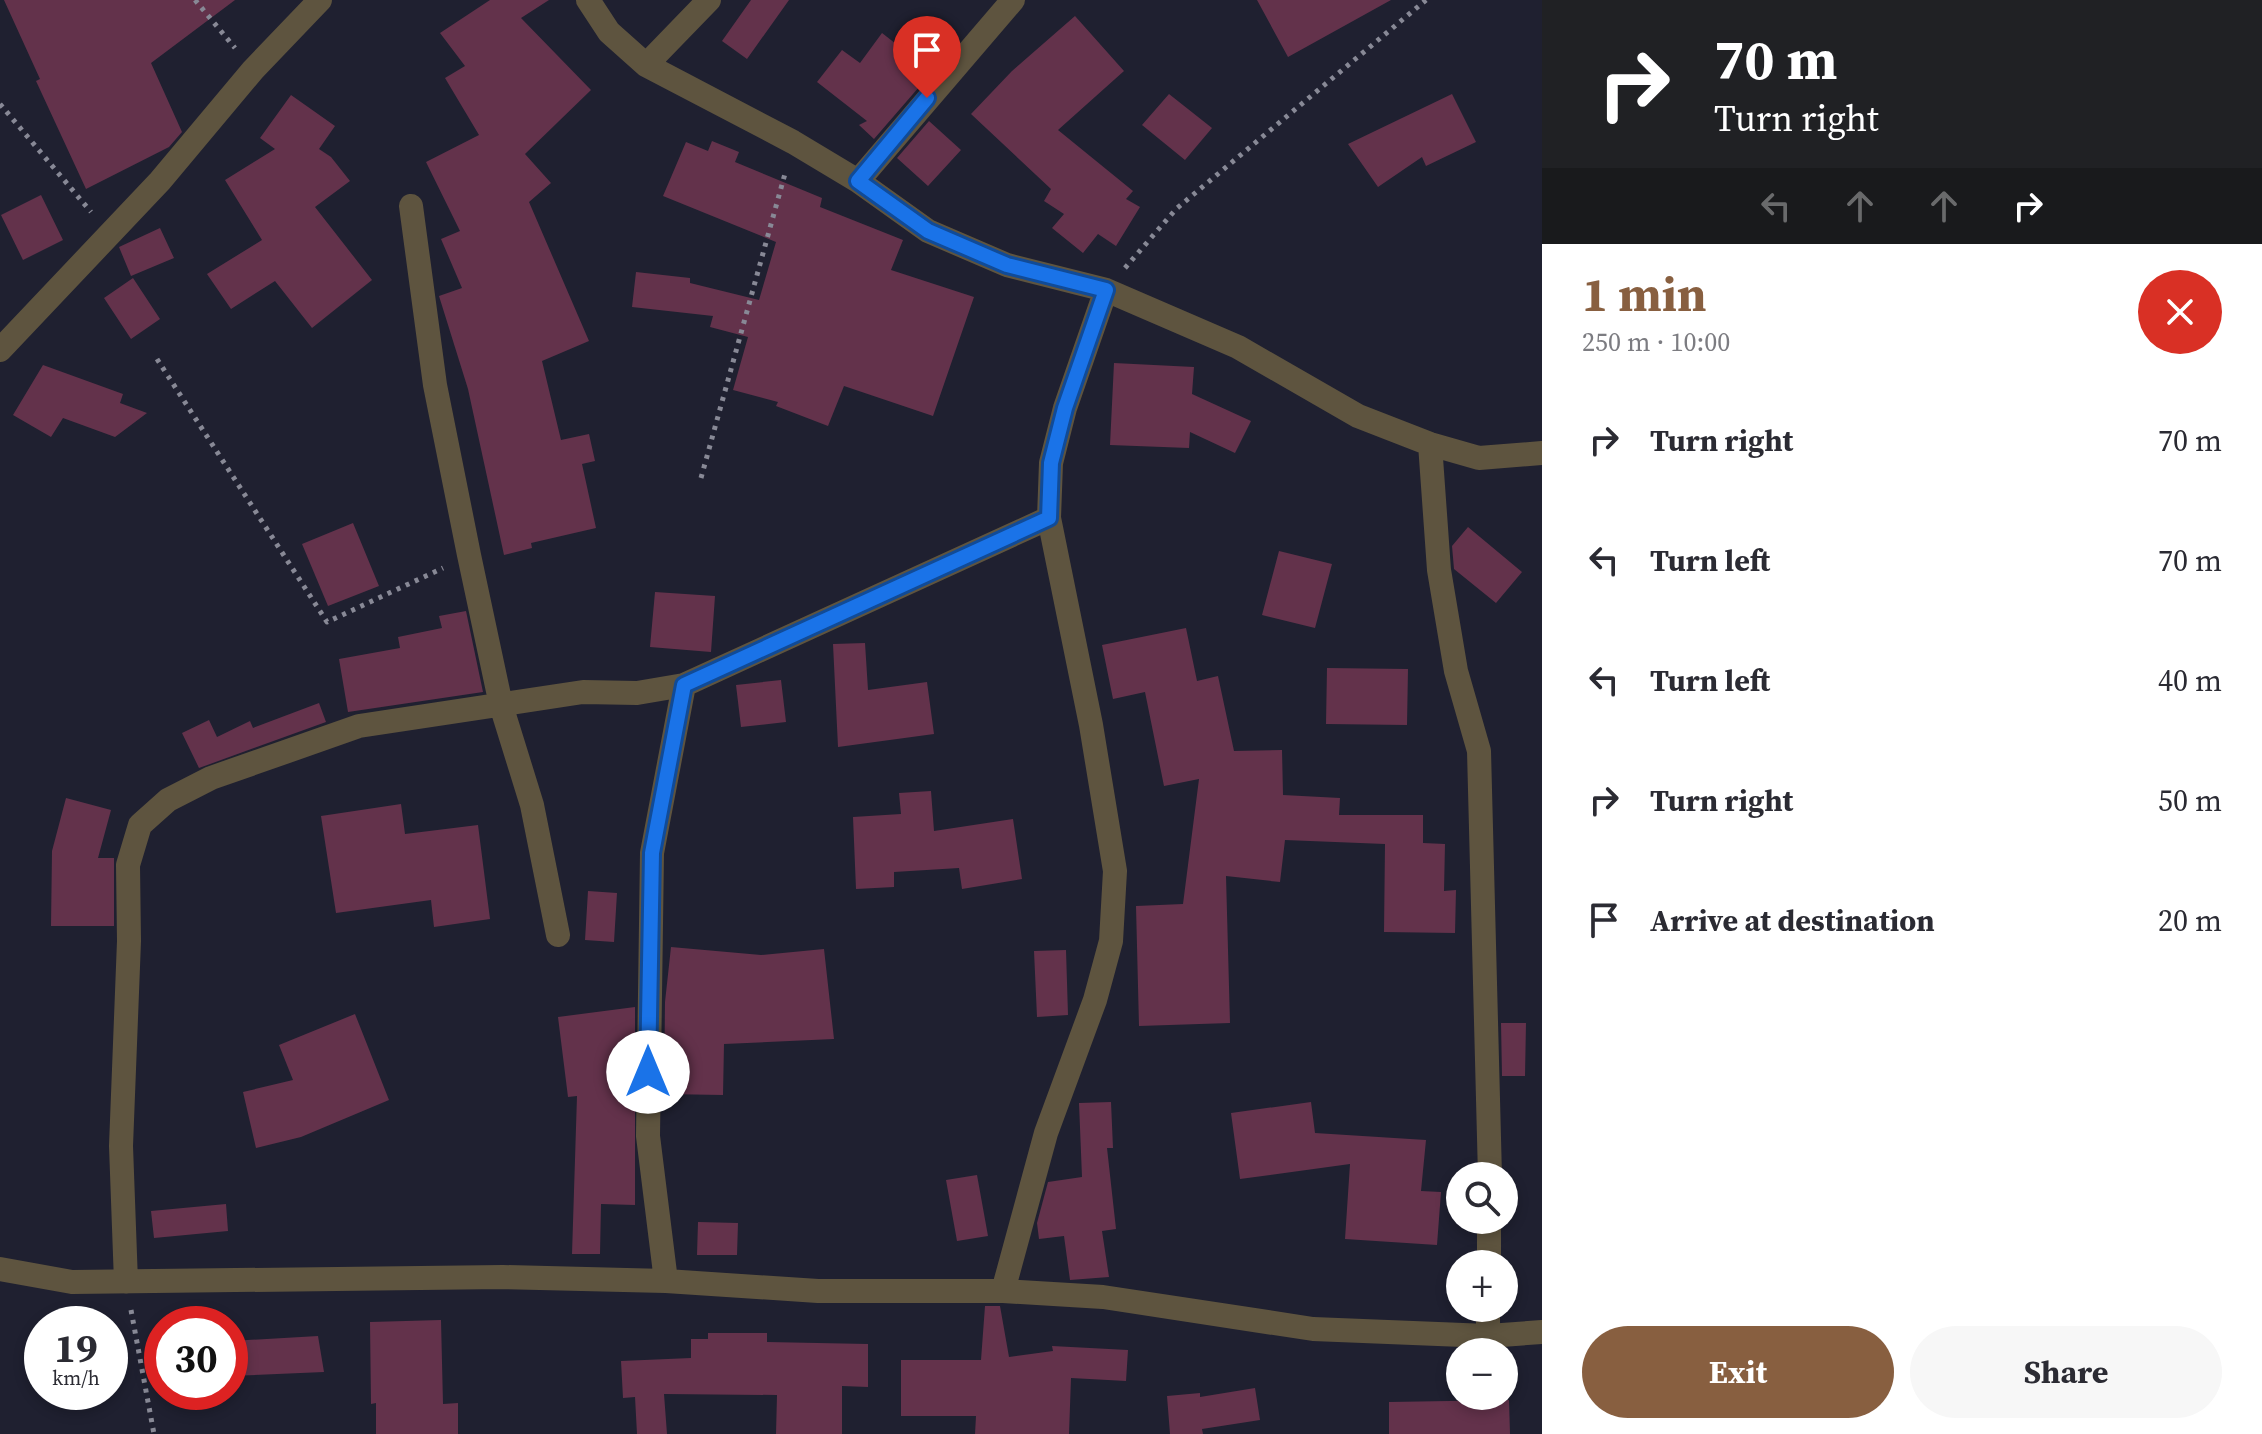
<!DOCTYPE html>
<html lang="en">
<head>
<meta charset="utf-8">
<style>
	:root { --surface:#fff; --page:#f7f7f7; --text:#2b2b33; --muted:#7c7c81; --accent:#885f40 }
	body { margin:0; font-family:"Source Serif 4",serif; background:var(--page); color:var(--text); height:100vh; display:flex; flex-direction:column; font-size:30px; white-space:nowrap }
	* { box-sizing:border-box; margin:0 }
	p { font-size:26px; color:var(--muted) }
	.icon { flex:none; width:44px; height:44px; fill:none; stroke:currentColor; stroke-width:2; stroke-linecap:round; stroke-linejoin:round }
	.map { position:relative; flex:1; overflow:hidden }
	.sheet { display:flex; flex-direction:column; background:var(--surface); width:720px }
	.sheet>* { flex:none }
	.top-card { background:#202124; color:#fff; overflow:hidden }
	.buttons { position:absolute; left:1446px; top:1162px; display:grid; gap:16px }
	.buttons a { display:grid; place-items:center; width:72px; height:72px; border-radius:50%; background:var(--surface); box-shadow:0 4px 12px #0003; font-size:40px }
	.speed { position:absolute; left:24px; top:1306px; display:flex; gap:16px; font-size:40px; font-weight:700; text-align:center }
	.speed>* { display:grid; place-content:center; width:104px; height:104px; border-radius:50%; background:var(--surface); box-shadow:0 4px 12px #0003; line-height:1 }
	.speed small { font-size:20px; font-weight:400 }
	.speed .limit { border:12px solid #d22; background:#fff; color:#111 }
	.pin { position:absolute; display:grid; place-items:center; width:68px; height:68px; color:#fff; margin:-82px -34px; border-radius:50% 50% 50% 0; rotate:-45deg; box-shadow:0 0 8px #0007 }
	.pin .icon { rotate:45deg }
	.me { position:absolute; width:88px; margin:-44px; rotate:0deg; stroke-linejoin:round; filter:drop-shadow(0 0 6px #0008) }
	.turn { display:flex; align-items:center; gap:28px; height:168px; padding:0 40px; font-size:36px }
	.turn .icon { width:104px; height:104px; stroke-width:2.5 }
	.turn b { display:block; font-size:56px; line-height:68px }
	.lanes { display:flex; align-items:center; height:76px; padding:0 40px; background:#0003; justify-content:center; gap:40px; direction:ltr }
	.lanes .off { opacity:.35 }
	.round { display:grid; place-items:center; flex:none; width:84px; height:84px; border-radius:42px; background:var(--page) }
	.summary { display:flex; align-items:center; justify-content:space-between; height:136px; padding:0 40px }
	h1 { font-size:48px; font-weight:700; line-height:60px; color:var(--accent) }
	.action { display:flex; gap:16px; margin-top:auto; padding:16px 40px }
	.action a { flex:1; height:92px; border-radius:48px; background:var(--accent); color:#fff; font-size:32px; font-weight:700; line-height:92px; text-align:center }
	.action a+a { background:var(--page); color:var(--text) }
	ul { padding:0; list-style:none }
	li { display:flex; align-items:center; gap:24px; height:120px; padding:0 40px }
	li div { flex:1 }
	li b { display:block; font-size:30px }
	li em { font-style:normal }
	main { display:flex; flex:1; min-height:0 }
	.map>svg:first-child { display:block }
	.building { fill:#63324b }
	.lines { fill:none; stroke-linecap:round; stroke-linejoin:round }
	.path { stroke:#888996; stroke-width:5; stroke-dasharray:4 6; stroke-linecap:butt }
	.minor { stroke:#5e543f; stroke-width:24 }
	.route-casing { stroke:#114b97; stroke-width:20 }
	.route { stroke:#1a73e8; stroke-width:14 }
</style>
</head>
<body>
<main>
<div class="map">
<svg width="1542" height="1434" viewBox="0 0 1542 1434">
	<rect width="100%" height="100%" fill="#1f2030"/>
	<path class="building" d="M 4,0 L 235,0 L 151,63 L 182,132 L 169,147 L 86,189 L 36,81 L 40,79 Z
		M 490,0 L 549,0 L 521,18 L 591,90 L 525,154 L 551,183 L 529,202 L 589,341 L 542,361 L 561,440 L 589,434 L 595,461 L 582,464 L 596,528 L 531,543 L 532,548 L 504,555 L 468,389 L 439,296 L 462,288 L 441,239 L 460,231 L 426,162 L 479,135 L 445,78 L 465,66 L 440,33 Z
		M 751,0 L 789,0 L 747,59 L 722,41 Z
		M 1257,0 L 1391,0 L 1288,57 Z
		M 1075,16 L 1124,71 L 1058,130 L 1133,191 L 1126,199 L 1140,207 L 1116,246 L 1098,234 L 1083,253 L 1052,228 L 1064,214 L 1044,201 L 1051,189 L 971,114 L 1012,71 Z
		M 882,33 L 932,72 L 874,139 L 859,125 L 867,121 L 817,82 L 842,50 L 860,63 Z
		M 1169,94 L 1212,128 L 1185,160 L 1142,125 Z
		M 1452,94 L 1476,142 L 1426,166 L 1422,157 L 1378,187 L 1348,144 Z
		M 291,95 L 335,126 L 319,149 L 331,157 L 350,181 L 315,207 L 372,280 L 312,328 L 275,281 L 231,309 L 207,274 L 262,240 L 225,180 L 275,149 L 260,138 Z
		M 929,121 L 961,150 L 928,186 L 897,158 Z
		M 712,141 L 739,152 L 735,162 L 822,198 L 820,207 L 903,240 L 891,270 L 974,297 L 933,416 L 844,386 L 828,426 L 776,406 L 778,402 L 733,390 L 748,337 L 710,327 L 713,316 L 632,307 L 636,272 L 690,278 L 690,283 L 759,300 L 776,242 L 663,196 L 686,142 L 708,151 Z
		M 41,195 L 63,240 L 23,260 L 1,215 Z
		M 160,228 L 174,258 L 131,276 L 119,247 Z
		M 133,278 L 160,319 L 131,339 L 104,298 Z
		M 1114,363 L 1194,367 L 1192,394 L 1251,421 L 1235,453 L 1190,432 L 1189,448 L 1110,445 Z
		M 43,365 L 123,394 L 120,403 L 147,413 L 115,437 L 63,418 L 51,437 L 13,415 Z
		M 353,523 L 379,586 L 328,606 L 302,544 Z
		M 1468,527 L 1522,572 L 1496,603 L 1454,569 L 1452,546 Z
		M 1279,551 L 1332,564 L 1315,628 L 1262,615 Z
		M 655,592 L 715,596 L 711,652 L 650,647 Z
		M 466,611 L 483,692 L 348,712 L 339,659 L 400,648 L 398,637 L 442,628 L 439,616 Z
		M 1186,628 L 1197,681 L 1218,676 L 1234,751 L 1282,750 L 1283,795 L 1340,798 L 1339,815 L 1423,815 L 1423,843 L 1445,844 L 1444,891 L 1456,890 L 1455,933 L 1384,932 L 1385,844 L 1285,840 L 1280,882 L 1226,876 L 1230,1023 L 1139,1026 L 1136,906 L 1183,904 L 1199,779 L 1164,786 L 1145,692 L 1113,699 L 1102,645 Z
		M 865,643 L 868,690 L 927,682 L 934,734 L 838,747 L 833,644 Z
		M 1327,668 L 1408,669 L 1407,725 L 1326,724 Z
		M 781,680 L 786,722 L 741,727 L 736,685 Z
		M 319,703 L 326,722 L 199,768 L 182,733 L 209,720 L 217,737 L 250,721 L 253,728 Z
		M 931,791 L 934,831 L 1013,819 L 1022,879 L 962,889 L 959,868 L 894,872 L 894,887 L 856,889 L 853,817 L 901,814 L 899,793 Z
		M 66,798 L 111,810 L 98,858 L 114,858 L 114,926 L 51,926 L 52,851 Z
		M 401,804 L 405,834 L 478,825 L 490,919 L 434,927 L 431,900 L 336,913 L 321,816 Z
		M 588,891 L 617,893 L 614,942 L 585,940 Z
		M 671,947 L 761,955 L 824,949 L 834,1039 L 724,1044 L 723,1095 L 664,1094 L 665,1002 Z
		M 1066,950 L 1068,1015 L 1037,1017 L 1034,951 Z
		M 635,1007 L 635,1205 L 601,1204 L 600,1254 L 572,1254 L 577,1096 L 568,1097 L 558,1017 Z
		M 355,1014 L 389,1100 L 301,1137 L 256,1148 L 243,1092 L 293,1080 L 279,1045 Z
		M 1501,1023 L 1526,1023 L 1525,1076 L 1502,1076 Z
		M 1111,1102 L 1113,1148 L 1107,1148 L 1116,1229 L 1102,1231 L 1109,1277 L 1070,1280 L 1064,1236 L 1039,1239 L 1037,1223 L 1048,1182 L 1082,1177 L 1079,1103 Z
		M 1311,1102 L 1315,1133 L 1426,1140 L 1421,1191 L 1441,1192 L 1437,1245 L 1345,1239 L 1350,1164 L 1240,1179 L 1231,1113 Z
		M 977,1175 L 988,1236 L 957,1241 L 946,1180 Z
		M 226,1204 L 228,1231 L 154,1238 L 151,1211 Z
		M 698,1222 L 738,1223 L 737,1255 L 697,1255 Z
		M 985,1306 L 1000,1306 L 1009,1357 L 1053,1351 L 1052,1346 L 1128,1350 L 1126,1381 L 1071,1378 L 1069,1434 L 975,1434 L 976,1416 L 901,1416 L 901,1360 L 981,1360 Z
		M 441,1320 L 443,1404 L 458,1403 L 458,1434 L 376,1434 L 376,1403 L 371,1404 L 370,1322 Z
		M 708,1333 L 767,1333 L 767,1342 L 868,1344 L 868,1387 L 842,1386 L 842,1434 L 776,1434 L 777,1395 L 664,1394 L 667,1434 L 637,1434 L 635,1397 L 623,1398 L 621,1361 L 691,1358 L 691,1339 L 708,1339 Z
		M 318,1336 L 324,1372 L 230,1376 L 230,1341 Z
		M 1255,1388 L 1260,1420 L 1202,1429 L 1203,1434 L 1170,1434 L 1167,1396 L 1200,1393 L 1200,1397 Z
		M 1509,1400 L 1510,1434 L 1389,1434 L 1389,1402 Z"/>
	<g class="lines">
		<path class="path" d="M 195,0 L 235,48
			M 0,104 L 91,212
			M 1125,268 L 1176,209 L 1426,0
			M 157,359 L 327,622 L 443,568
			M 701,478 L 786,170
			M 131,1310 L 154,1434"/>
		<path class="minor" d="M 588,0 L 609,32 L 646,65 L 793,142 L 858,181 L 928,231 L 1007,265 L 1106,290 L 1238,347 L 1358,416 L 1430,444 L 1479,458 L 1542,453
			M 646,65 L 709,0
			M 858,181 L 1013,0
			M 411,206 L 435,385 L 469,555 L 501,705 L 532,805 L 558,935
			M 0,350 L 160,181 L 253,70 L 320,0
			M 1430,444 L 1439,570 L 1456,671 L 1479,751 L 1490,1176
			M 1489,1264 L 1489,1220
			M 0,1269 L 72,1282 L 503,1277 L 666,1281 L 818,1291 L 1003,1291 L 1103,1297 L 1313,1329 L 1488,1336 L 1542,1332
			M 666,1281 L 648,1136 L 652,853 L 684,685
			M 126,1282 L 121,1146 L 129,941 L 128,865 L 140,825 L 168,800 L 211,778 L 359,726 L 583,692 L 637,693 L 684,685 L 1049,518
			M 1003,1291 L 1046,1133 L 1095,1000 L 1111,941 L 1115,871 L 1091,725 L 1049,518 L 1051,463 L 1065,408 L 1106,290
			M 1488,1336 L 1488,1308"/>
	</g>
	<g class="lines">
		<defs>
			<path id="route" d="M 648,1072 L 652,853 L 684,685 L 1049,518 L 1051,463 L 1065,408 L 1106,290 L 1007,265 L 928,231 L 858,181 L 927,98"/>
		</defs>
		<use href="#route" class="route-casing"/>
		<use href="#route" class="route"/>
	</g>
</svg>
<div class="buttons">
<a><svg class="icon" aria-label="search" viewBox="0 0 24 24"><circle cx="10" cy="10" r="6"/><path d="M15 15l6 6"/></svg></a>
<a>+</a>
<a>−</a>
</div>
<div class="speed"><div>19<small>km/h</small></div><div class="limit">30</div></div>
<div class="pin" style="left:927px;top:98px;background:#d93025"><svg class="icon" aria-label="arrive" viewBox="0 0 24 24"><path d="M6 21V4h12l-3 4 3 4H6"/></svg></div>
<svg class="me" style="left:648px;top:1072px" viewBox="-20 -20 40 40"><circle r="19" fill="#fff"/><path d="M0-13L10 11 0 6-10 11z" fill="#1a73e8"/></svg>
</div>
<section class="sheet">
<div class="top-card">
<div class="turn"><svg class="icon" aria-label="right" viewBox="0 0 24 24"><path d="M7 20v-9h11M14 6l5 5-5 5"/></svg><div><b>70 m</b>Turn right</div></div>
<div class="lanes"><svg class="icon off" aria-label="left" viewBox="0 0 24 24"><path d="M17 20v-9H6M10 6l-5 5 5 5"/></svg><svg class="icon off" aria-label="ahead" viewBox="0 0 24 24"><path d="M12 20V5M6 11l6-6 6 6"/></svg><svg class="icon off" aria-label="ahead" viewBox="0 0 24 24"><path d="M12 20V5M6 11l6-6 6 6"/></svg><svg class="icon" aria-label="right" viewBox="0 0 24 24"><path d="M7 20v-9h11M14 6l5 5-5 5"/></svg></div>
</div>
<div class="summary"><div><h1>1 min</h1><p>250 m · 10:00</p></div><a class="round" style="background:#d93025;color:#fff"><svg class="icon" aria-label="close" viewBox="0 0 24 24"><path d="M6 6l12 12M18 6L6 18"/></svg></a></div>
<ul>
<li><svg class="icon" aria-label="right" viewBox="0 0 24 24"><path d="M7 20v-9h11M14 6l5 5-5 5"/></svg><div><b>Turn right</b></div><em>70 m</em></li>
<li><svg class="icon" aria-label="left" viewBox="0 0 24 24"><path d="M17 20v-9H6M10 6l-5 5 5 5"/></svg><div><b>Turn left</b></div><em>70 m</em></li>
<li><svg class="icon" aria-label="left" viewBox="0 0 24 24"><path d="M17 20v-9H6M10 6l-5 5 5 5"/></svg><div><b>Turn left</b></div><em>40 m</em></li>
<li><svg class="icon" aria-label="right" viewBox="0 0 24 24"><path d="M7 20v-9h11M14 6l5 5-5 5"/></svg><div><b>Turn right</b></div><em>50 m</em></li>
<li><svg class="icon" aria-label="arrive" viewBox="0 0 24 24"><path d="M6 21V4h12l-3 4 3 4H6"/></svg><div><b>Arrive at destination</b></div><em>20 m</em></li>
</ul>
<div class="action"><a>Exit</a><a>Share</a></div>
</section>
</main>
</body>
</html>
